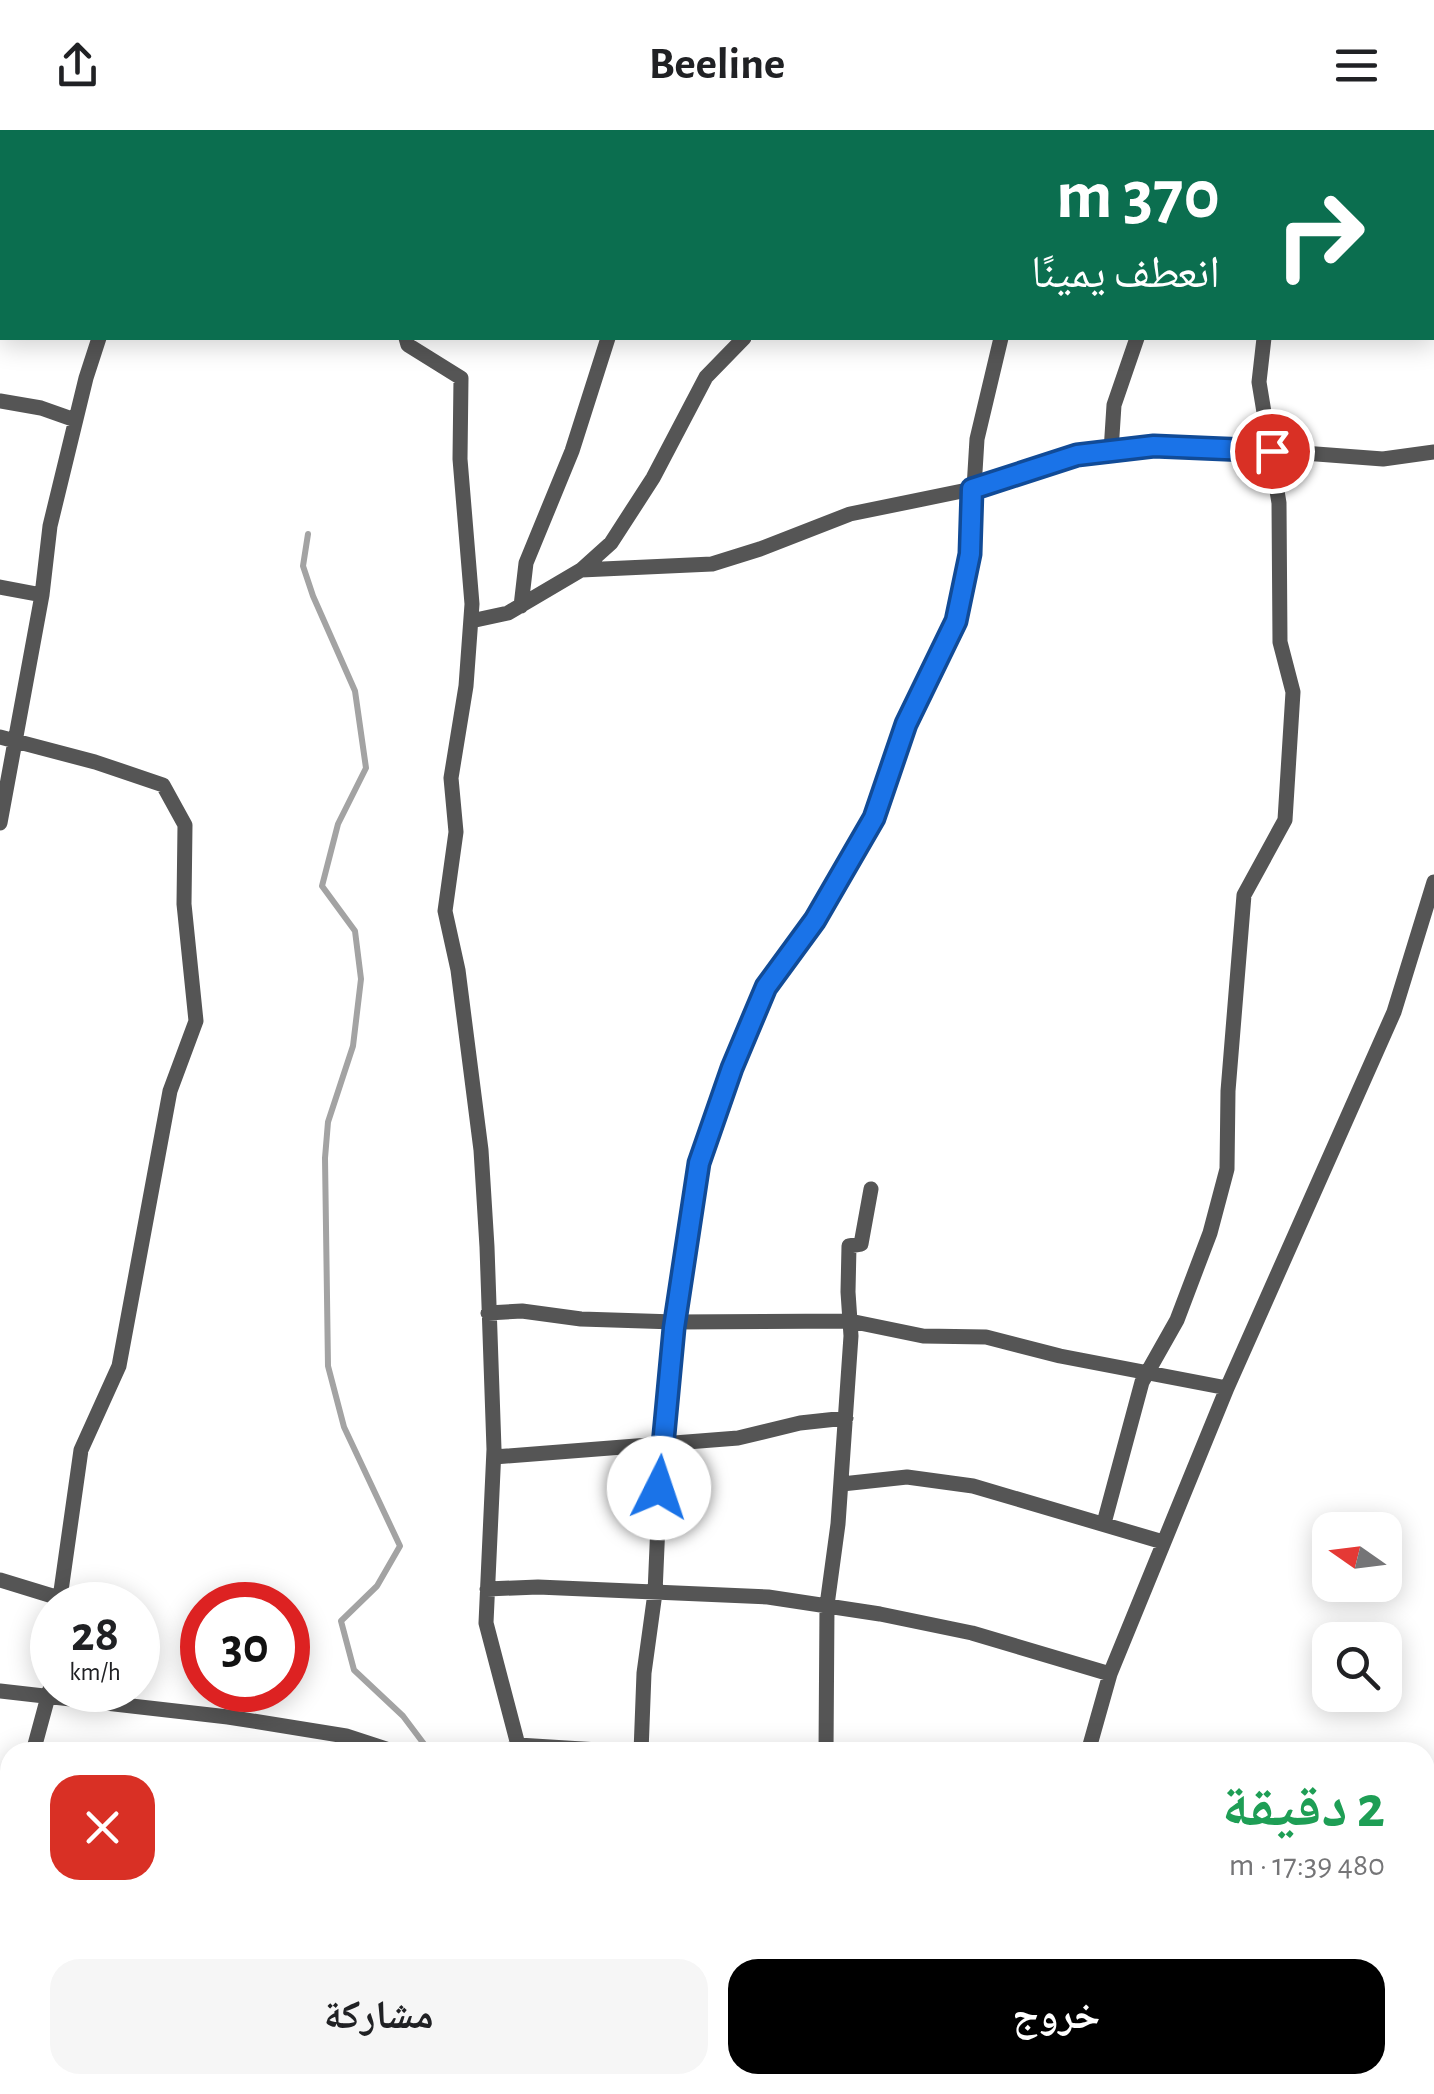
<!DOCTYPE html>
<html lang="ar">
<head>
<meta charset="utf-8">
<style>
	:root { --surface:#fff; --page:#f6f6f6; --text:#202124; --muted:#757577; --accent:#000 }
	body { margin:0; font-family:"Alegreya Sans","Noto Naskh Arabic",sans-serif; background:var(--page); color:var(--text); direction:rtl; height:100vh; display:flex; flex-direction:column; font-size:38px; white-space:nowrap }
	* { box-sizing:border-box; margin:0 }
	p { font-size:32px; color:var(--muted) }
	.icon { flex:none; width:55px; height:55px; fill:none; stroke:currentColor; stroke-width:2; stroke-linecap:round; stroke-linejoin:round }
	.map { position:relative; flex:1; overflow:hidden; direction:ltr }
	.side { position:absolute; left:0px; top:1612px; width:1435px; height:352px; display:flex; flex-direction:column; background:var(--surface); border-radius:30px 30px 0 0; box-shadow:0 5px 25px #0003; direction:rtl }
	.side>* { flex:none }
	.hud { position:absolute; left:0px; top:0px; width:1435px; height:210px; box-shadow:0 5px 25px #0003; direction:rtl; background:#0b6e4f; color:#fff; overflow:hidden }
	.needle { width:65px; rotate:284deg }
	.fabs { position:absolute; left:1312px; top:1382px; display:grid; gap:20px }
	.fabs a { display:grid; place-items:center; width:90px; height:90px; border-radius:20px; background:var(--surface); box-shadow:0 5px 25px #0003; font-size:50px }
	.speed { position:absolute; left:30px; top:1452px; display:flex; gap:20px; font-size:50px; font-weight:700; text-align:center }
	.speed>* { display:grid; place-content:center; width:130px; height:130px; border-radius:50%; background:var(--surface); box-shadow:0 5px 25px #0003; line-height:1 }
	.speed small { font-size:25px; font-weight:400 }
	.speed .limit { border:15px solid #d22; background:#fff; color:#111 }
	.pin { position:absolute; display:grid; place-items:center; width:85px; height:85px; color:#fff; margin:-42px; border:5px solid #fff; border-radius:50%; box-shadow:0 2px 10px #0007 }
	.me { position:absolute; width:110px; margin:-55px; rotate:4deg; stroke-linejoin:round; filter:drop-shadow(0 0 8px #0008) }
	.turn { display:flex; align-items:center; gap:35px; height:210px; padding:0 50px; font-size:45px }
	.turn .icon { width:130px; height:130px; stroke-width:2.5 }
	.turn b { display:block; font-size:70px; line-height:85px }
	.round { display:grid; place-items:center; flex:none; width:105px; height:105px; border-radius:30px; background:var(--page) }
	.summary { display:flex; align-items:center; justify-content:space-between; height:170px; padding:0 50px }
	h1 { font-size:60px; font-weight:700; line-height:75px; color:#1e9e55 }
	.primary-button { display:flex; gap:20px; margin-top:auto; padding:20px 50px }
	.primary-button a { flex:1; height:115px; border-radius:30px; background:var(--accent); color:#fff; font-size:40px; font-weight:700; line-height:115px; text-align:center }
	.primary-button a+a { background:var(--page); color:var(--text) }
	header { display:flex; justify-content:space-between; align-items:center; height:130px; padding:0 50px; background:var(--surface); font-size:45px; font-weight:700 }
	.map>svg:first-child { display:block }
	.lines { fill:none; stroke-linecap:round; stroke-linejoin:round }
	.stream { stroke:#a3a3a3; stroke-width:6 }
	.minor { stroke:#555; stroke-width:15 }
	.route-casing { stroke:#114b97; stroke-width:25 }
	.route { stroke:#1a73e8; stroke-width:18 }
</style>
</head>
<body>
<header><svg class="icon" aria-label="menu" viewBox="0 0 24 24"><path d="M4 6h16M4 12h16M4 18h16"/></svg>Beeline<svg class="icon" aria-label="share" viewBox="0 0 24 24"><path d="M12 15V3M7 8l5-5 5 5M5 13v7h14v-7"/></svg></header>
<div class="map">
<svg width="1434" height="1964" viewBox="0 0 1434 1964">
	<rect width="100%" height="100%" fill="#fff"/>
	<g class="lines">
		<path class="stream" d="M 308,404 L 303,436 L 313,466 L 355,561 L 366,638 L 338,694 L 322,756 L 355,801 L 361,849 L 353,916 L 328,992 L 325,1028 L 328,1236 L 344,1297 L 400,1416 L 377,1456 L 341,1491 L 354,1540 L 403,1586 L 430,1622
			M 433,1964 L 441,1955"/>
		<path class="minor" d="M 91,0 L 102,2
			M 165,2 L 165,0
			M 391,2 L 392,0
			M 678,2 L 679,0
			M 845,2 L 846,0
			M 1038,2 L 1039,0
			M 1157,2 L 1157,0
			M 1315,2 L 1316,0
			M 0,108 L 2,109
			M 406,208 L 408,215 L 461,248 L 460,329 L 472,474 L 466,556 L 451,648 L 456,702 L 445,781 L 458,840 L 481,1020 L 487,1117 L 494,1319 L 486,1493 L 518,1615 L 517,1622
			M 0,271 L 41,278 L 75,290
			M 1111,321 L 1114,275 L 1137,208
			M 581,440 L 712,434 L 760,419 L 850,384 L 972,359 L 1077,325 L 1154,316 L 1238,318 L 1383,329 L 1434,322
			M 0,457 L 42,465
			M 521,476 L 526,433 L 572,321 L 608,208
			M 471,491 L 508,483 L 581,440 L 611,413 L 653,348 L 706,247 L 744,208
			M 0,607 L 95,632 L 163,655 L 185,695 L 184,774 L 196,891 L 170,961 L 119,1236 L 81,1320 L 59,1475
			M 0,693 L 42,465 L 50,396 L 86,248 L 99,208
			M 488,1183 L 522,1181 L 581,1189 L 675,1192 L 850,1191 L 923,1206 L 986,1207 L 1060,1226 L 1227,1258
			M 494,1327 L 738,1308 L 800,1293 L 846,1288
			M 842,1354 L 907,1347 L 973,1356 L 1163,1412
			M 1104,1393 L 1142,1252 L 1177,1190 L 1210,1103 L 1227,1039 L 1228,961 L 1244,765 L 1285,690 L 1293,562 L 1280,512 L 1279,373 L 1259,252 L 1264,208
			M 0,1450 L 59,1468
			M 487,1459 L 538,1457 L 768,1467 L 880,1484 L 972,1503 L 1110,1544
			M 0,1561 L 228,1587 L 346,1606 L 395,1622
			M 33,1622 L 52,1552
			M 506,1622 L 518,1615 L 631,1622
			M 641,1622 L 644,1543 L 655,1463 L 661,1324 L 674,1199 L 699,1033 L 732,938 L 766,857 L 815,790 L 874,688 L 906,594 L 956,491 L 970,424 L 977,309 L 1001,208
			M 826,1622 L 827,1475 L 838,1394 L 851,1206 L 848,1162 L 849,1116 L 861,1114 L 871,1059
			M 1088,1622 L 1110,1544 L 1227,1258 L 1394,882 L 1434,752
			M 1425,1690 L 1434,1692
			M 0,1768 L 10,1723
			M 0,1845 L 10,1846
			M 639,1955 L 640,1964
			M 494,1964 L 494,1955"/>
	</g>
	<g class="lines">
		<defs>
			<path id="route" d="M 659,1358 L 674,1198 L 699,1033 L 732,938 L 766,857 L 815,790 L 874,688 L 906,594 L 956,491 L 970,424 L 972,359 L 1077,325 L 1154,316 L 1272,321"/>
		</defs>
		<use href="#route" class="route-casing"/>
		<use href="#route" class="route"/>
	</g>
</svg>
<div class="fabs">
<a><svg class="needle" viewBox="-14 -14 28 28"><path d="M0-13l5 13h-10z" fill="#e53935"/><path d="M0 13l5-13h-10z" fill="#757577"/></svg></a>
<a><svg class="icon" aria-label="search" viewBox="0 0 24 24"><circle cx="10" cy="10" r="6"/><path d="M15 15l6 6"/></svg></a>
</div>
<div class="speed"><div>28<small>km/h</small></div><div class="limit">30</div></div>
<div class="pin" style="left:1272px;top:321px;background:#d93025"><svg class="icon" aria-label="arrive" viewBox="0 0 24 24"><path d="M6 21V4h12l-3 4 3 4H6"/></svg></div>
<svg class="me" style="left:659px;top:1358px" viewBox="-20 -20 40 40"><circle r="19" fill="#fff"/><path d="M0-13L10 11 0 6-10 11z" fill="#1a73e8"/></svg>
<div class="hud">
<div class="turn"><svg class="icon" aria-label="right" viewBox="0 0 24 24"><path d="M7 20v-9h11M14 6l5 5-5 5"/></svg><div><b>370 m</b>انعطف يمينًا</div></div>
</div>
<section class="side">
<div class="summary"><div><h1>2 دقيقة</h1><p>480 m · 17:39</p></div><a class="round" style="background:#d93025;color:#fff"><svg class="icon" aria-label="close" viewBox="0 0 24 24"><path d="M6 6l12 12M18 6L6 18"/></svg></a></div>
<div class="primary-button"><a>خروج</a><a>مشاركة</a></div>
</section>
</div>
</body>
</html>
